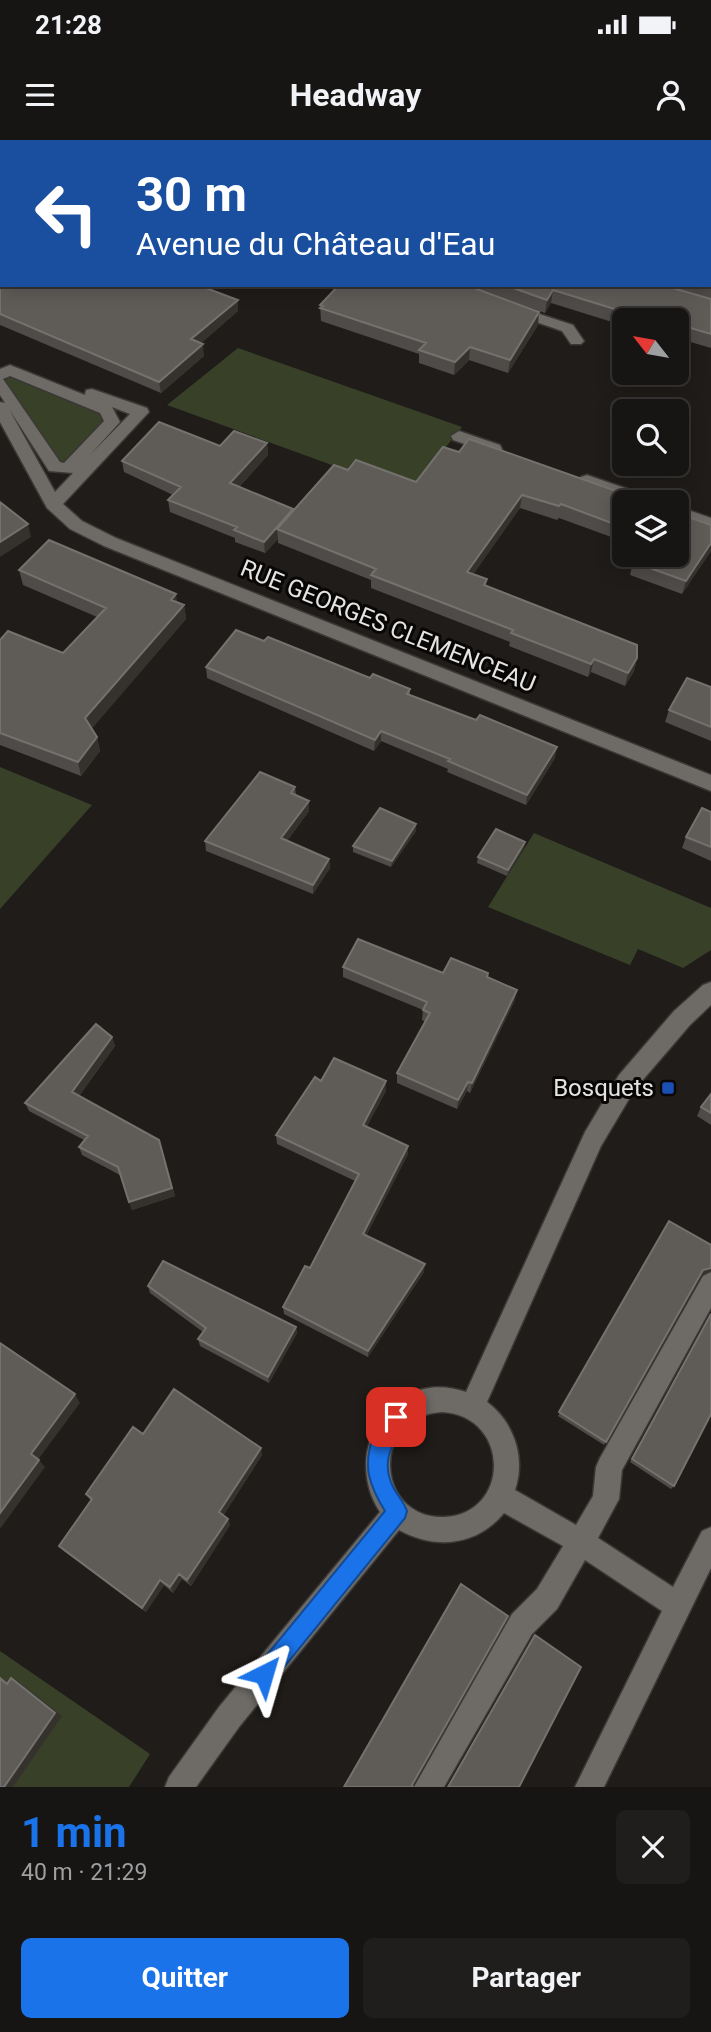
<!DOCTYPE html>
<html lang="fr">
<head>
<meta charset="utf-8">
<style>
	:root { --surface:#171513; --page:#201e1c; --text:#f1f3f6; --muted:#9e9fa0; --line:#363433; --accent:#1a73e8 }
	body { margin:0; font-family:Roboto,sans-serif; background:var(--page); color:var(--text); height:100vh; display:flex; flex-direction:column; font-size:26px; white-space:nowrap }
	* { box-sizing:border-box; margin:0 }
	p { font-size:23px; color:var(--muted) }
	.icon { flex:none; width:38px; height:38px; fill:none; stroke:currentColor; stroke-width:2; stroke-linecap:round; stroke-linejoin:round }
	.map { position:relative; height:1647px; overflow:hidden }
	.panel { display:flex; flex-direction:column; background:var(--surface); flex:1 }
	.panel>* { flex:none }
	.top-card { position:absolute; left:0px; top:0px; width:712px; height:147px; box-shadow:0 4px 18px #0003,0 0 0 2px var(--line); background:#1a4fa0; color:#fff; overflow:hidden }
	.needle { width:46px; rotate:301deg }
	.controls { position:absolute; left:612px; top:168px; display:grid; gap:14px }
	.controls a { display:grid; place-items:center; width:77px; height:77px; border-radius:10px; background:var(--surface); box-shadow:0 4px 18px #0003,0 0 0 2px var(--line); font-size:35px }
	.pin { position:absolute; display:grid; place-items:center; width:60px; height:60px; color:#fff; margin:-30px; border-radius:14px; box-shadow:0 4px 10px #0006 }
	.me { position:absolute; width:77px; margin:-38px; rotate:40deg; stroke-linejoin:round; filter:drop-shadow(0 0 5px #0008) }
	.turn { display:flex; align-items:center; gap:24px; height:147px; padding:0 21px; font-size:32px }
	.turn .icon { width:91px; height:91px; stroke-width:2.5 }
	.turn b { display:block; font-size:49px; line-height:60px }
	.round { display:grid; place-items:center; flex:none; width:74px; height:74px; border-radius:10px; background:var(--page) }
	.overview { display:flex; align-items:center; justify-content:space-between; height:119px; padding:0 21px }
	h1 { font-size:42px; font-weight:700; line-height:52px; color:var(--accent) }
	.action { display:flex; gap:14px; margin-top:auto; padding:14px 21px }
	.action a { flex:1; height:80px; border-radius:10px; background:var(--accent); color:#fff; font-size:28px; font-weight:700; line-height:80px; text-align:center }
	.action a+a { background:var(--page); color:var(--text) }
	.status { display:flex; justify-content:space-between; align-items:center; height:49px; padding:0 35px; background:var(--surface); direction:ltr }
	.status svg { height:19px; fill:currentColor }
	header { display:flex; justify-content:space-between; align-items:center; height:91px; padding:0 21px; background:var(--surface); font-size:32px; font-weight:700 }
	.map>svg:first-child { display:block }
	.green { fill:#384128 }
	.lines { fill:none; stroke-linecap:round; stroke-linejoin:round }
	.minor-casing { stroke:#3a3836; stroke-width:3 }
	.major-casing { stroke:#3a3836; stroke-width:3 }
	.minor { fill:#6e6b67; fill-rule:evenodd }
	.major { fill:#ae726b; fill-rule:evenodd }
	.wall { fill:#4e4b48 }
	.shaded-wall { fill:#35322e }
	.building { fill:#5f5c58; stroke:#74716e; stroke-width:2 }
	.route { fill:#1a73e8; stroke:#114b97; stroke-width:2 }
	.transit-dot { fill:#1a4fb4; stroke:#080706; stroke-width:2.5 }
	.labels { text-anchor:middle; stroke-width:6; stroke-linejoin:round; paint-order:stroke }
	.street-label { font-size:24px; fill:#e6e4e2; stroke:#080706 }
	.poi-label { font-size:24px; fill:#e6e4e2; stroke:#080706; text-anchor:end }
</style>
</head>
<body>
<div class="status"><b>21:28</b><svg viewBox="0 0 49 12"><path d="M0 12V9h3v3zM5 12V6h3v6zM10 12V3h3v9zM15 12V0h3v12zM26 1h20v11H26zM47 4h2v5h-2z"/></svg></div>
<header><svg class="icon" aria-label="menu" viewBox="0 0 24 24"><path d="M4 6h16M4 12h16M4 18h16"/></svg>Headway<svg class="icon" aria-label="person" viewBox="0 0 24 24"><circle cx="12" cy="8" r="4"/><path d="M4 21q1-7 8-7t8 7"/></svg></header>
<div class="map">
<svg width="711" height="1647" viewBox="0 0 711 1647">
	<rect width="100%" height="100%" fill="#1f1c19"/>
	<path class="green" d="M 238,208 L 462,287 L 409,353 L 167,265 Z
		M 8,236 L 99,269 L 104,286 L 65,326 L 59,325 L 5,241 Z
		M 0,627 L 92,665 L 0,769 Z
		M 534,693 L 711,768 L 711,810 L 683,828 L 638,809 L 630,825 L 488,767 Z
		M 0,1511 L 150,1614 L 129,1647 L 0,1647 Z"/>
	<g class="lines">
		<defs>
			<path id="minor" d="M 512,165 L 573,185 L 584,201 L 581,204 L 571,204 L 562,191 L 507,172 L 505,169 Z
				M 10,225 L 85,255 L 86,250 L 92,249 L 147,268 L 149,272 L 63,364 L 82,381 L 116,398 L 711,635 L 711,651 L 104,406 L 70,389 L 47,368 L 0,282 L 0,262 L 5,263 L 0,255 L 0,229 ZM 10,236 L 100,273 L 104,281 L 64,323 L 60,322 L 3,239 ZM 112,267 L 130,274 L 88,317 L 120,282 ZM 9,269 L 49,331 L 73,333 L 55,352 Z
				M 459,291 L 500,305 L 502,309 L 494,314 L 453,300 L 451,296 Z
				M 587,335 L 654,358 L 656,362 L 631,362 L 581,345 L 579,341 L 581,337 Z
				M 677,366 L 711,378 L 711,390 L 677,378 Z
				M 711,842 L 711,865 L 690,885 L 635,949 L 601,1006 L 487,1262 C 514,1282 526,1318 515,1350 L 576,1385 L 593,1356 L 596,1327 L 600,1318 L 703,1136 L 711,1132 L 711,1168 L 622,1330 L 619,1359 L 598,1398 L 673,1447 L 702,1391 L 711,1387 L 711,1428 L 604,1647 L 575,1647 L 662,1471 L 585,1420 L 557,1469 L 532,1494 L 444,1647 L 414,1647 L 512,1474 L 537,1449 L 563,1406 L 504,1373 C 477,1406 435,1410 399,1390 L 239,1587 L 196,1647 L 165,1647 L 169,1637 L 219,1567 L 380,1372 C 340,1311 392,1226 466,1252 L 585,992 L 619,935 L 674,871 L 703,845 ZM 442,1272 C 511,1276 511,1374 444,1377 C 375,1379 370,1276 442,1272 Z"/>
			<path id="major" d="M 122,0 L 136,0 L 120,2 Z
				M 0,93 L 2,93 L 0,102 Z"/>
		</defs>
		<use href="#minor" class="minor-casing"/>
		<use href="#major" class="major-casing"/>
		<use href="#minor" class="minor"/>
		<use href="#major" class="major"/>
	</g>
	<path class="wall" d="M 0,0 L 31,0 L 28,2 L 2,2 L 2,5 L 0,4 Z
		M 711,118 L 711,208 L 677,198 L 677,180 L 625,180 L 625,186 L 551,163 L 545,173 L 467,145 L 710,145 Z
		M 0,133 L 238,171 L 201,203 L 204,216 L 161,253 L 0,185 Z
		M 320,165 L 538,185 L 508,233 L 469,220 L 454,235 L 419,223 L 419,214 L 321,181 Z
		M 267,303 L 268,315 L 239,347 L 293,371 L 348,330 L 416,342 L 459,312 L 625,362 L 625,402 L 559,378 L 557,380 L 520,368 L 473,434 L 487,439 L 486,446 L 637,518 L 634,531 L 625,546 L 591,532 L 588,537 L 509,506 L 510,502 L 371,448 L 371,440 L 278,403 L 278,399 L 265,413 L 235,402 L 235,398 L 170,372 L 168,360 L 173,355 L 124,332 L 122,321 L 220,306 Z
		M 711,385 L 711,411 L 682,454 L 630,435 L 633,422 Z
		M 19,430 L 178,462 L 184,465 L 186,479 L 92,588 L 97,597 L 100,611 L 81,636 L 0,605 L 0,500 L 63,513 L 97,477 L 23,445 Z
		M 264,501 L 370,538 L 410,549 L 410,555 L 555,618 L 526,665 L 447,632 L 448,629 L 381,601 L 374,611 L 207,538 L 206,527 Z
		M 711,547 L 711,601 L 665,582 L 669,570 Z
		M 295,647 L 296,655 L 309,671 L 287,701 L 329,719 L 330,728 L 313,754 L 206,711 L 205,701 Z
		M 711,672 L 711,721 L 682,708 L 686,697 Z
		M 416,684 L 416,691 L 391,727 L 353,712 L 353,706 Z
		M 525,702 L 524,708 L 507,736 L 477,723 L 478,717 Z
		M 343,827 L 443,833 L 488,833 L 488,838 L 515,860 L 470,953 L 467,951 L 457,969 L 397,943 L 397,933 L 426,882 L 422,880 L 423,870 L 343,837 Z
		M 112,897 L 115,906 L 79,956 L 159,1000 L 175,1056 L 132,1070 L 120,1035 L 82,1015 L 79,1007 L 84,1000 L 29,971 L 25,963 Z
		M 321,941 L 386,951 L 367,986 L 408,1014 L 366,1096 L 424,1132 L 368,1217 L 284,1174 L 283,1167 L 310,1128 L 355,1041 L 277,1004 L 276,995 Z
		M 711,954 L 711,985 L 697,976 L 701,967 Z
		M 669,1081 L 711,1105 L 711,1131 L 701,1135 L 604,1305 L 558,1276 Z
		M 148,1146 L 296,1187 L 297,1193 L 269,1243 L 200,1206 L 198,1199 L 203,1192 L 150,1153 Z
		M 711,1173 L 674,1346 L 671,1349 L 630,1322 Z
		M 143,1294 L 262,1315 L 223,1376 L 228,1379 L 230,1385 L 191,1446 L 182,1439 L 173,1453 L 164,1445 L 146,1472 L 65,1412 L 59,1406 L 91,1361 L 86,1354 Z"/>
	<path class="shaded-wall" d="M 11,0 L 31,0 L 28,2 L 11,2 Z
		M 417,0 L 429,0 L 427,2 L 415,2 Z
		M 2,26 L 2,39 L 0,40 L 0,27 Z
		M 553,150 L 551,163 L 545,173 L 547,160 Z
		M 238,160 L 238,171 L 192,211 L 191,199 Z
		M 539,172 L 538,185 L 508,233 L 510,220 Z
		M 203,204 L 204,216 L 161,253 L 159,242 Z
		M 470,207 L 469,220 L 454,235 L 455,222 Z
		M 267,303 L 268,315 L 231,355 L 230,343 Z
		M 522,355 L 520,368 L 466,445 L 467,432 Z
		M 293,369 L 294,380 L 277,389 L 278,399 L 265,413 L 264,402 Z
		M 28,384 L 31,397 L 0,417 L 0,402 Z
		M 711,403 L 711,411 L 682,454 L 686,441 Z
		M 176,454 L 178,468 L 171,460 Z
		M 184,465 L 186,479 L 89,592 L 85,578 Z
		M 637,518 L 634,531 L 625,546 L 628,533 Z
		M 594,519 L 591,532 L 588,537 L 591,524 Z
		M 381,591 L 381,601 L 374,611 L 375,600 Z
		M 97,597 L 100,611 L 81,636 L 78,622 Z
		M 557,607 L 555,618 L 526,665 L 527,655 Z
		M 309,661 L 309,671 L 282,708 L 281,698 Z
		M 416,684 L 416,691 L 391,727 L 392,721 Z
		M 525,702 L 524,708 L 507,736 L 508,730 Z
		M 329,719 L 330,728 L 313,754 L 313,745 Z
		M 517,850 L 515,860 L 470,953 L 472,943 Z
		M 112,897 L 115,906 L 75,961 L 72,952 Z
		M 386,941 L 386,951 L 363,993 L 363,985 Z
		M 468,942 L 467,951 L 457,969 L 458,960 Z
		M 408,1006 L 408,1014 L 363,1102 L 363,1094 Z
		M 172,1048 L 175,1056 L 132,1070 L 129,1062 Z
		M 425,1124 L 424,1132 L 368,1217 L 368,1211 Z
		M 711,1128 L 711,1131 L 701,1135 L 703,1130 Z
		M 296,1187 L 297,1193 L 269,1243 L 268,1237 Z
		M 75,1254 L 80,1263 L 37,1321 L 31,1314 Z
		M 261,1308 L 262,1315 L 221,1379 L 219,1372 Z
		M 39,1320 L 45,1327 L 0,1389 L 0,1373 Z
		M 228,1379 L 230,1385 L 191,1446 L 187,1440 Z
		M 179,1434 L 182,1439 L 173,1453 L 170,1447 Z
		M 160,1440 L 164,1445 L 146,1472 L 142,1468 Z
		M 11,1538 L 19,1542 L 62,1576 L 13,1647 L 4,1647 Z"/>
	<path class="building" d="M 155,0 L 417,0 L 415,2 L 152,2 Z
		M 2,132 L 2,145 L 198,145 L 238,160 L 191,199 L 203,204 L 159,242 L 0,174 L 0,133 Z
		M 339,145 L 466,145 L 539,172 L 510,220 L 470,207 L 455,222 L 419,210 L 426,203 L 320,168 L 323,166 L 320,165 Z
		M 505,145 L 662,145 L 711,159 L 711,194 L 677,184 L 677,180 L 650,180 L 553,150 L 547,160 Z
		M 159,282 L 220,306 L 234,291 L 267,303 L 230,343 L 293,369 L 264,402 L 234,390 L 237,387 L 168,360 L 181,347 L 122,321 Z
		M 469,299 L 647,362 L 625,362 L 625,388 L 561,364 L 559,366 L 522,355 L 467,432 L 487,439 L 484,445 L 637,505 L 637,518 L 628,533 L 594,519 L 591,524 L 511,493 L 513,490 L 371,435 L 376,429 L 277,389 L 334,325 L 348,330 L 356,320 L 416,342 L 443,307 L 459,312 Z
		M 0,362 L 28,384 L 0,402 Z
		M 677,373 L 711,385 L 711,403 L 686,441 L 633,422 L 638,415 L 677,415 Z
		M 49,400 L 176,454 L 171,460 L 184,465 L 85,578 L 97,597 L 78,622 L 0,593 L 0,500 L 8,491 L 63,513 L 106,468 L 19,430 Z
		M 236,490 L 264,501 L 268,497 L 370,538 L 373,534 L 410,549 L 407,554 L 476,580 L 480,575 L 557,607 L 527,655 L 448,621 L 450,619 L 381,591 L 375,600 L 206,527 Z
		M 687,538 L 711,547 L 711,587 L 669,570 Z
		M 260,632 L 295,647 L 291,653 L 309,661 L 281,698 L 329,719 L 313,745 L 205,701 Z
		M 380,668 L 416,684 L 392,721 L 353,706 Z
		M 702,668 L 711,672 L 711,707 L 686,697 Z
		M 496,689 L 525,702 L 508,730 L 478,717 Z
		M 358,799 L 443,833 L 451,818 L 488,833 L 487,837 L 517,850 L 472,943 L 468,942 L 458,960 L 397,933 L 430,873 L 423,870 L 427,862 L 343,827 Z
		M 96,884 L 112,897 L 72,952 L 159,1000 L 172,1048 L 129,1062 L 118,1027 L 79,1007 L 88,996 L 25,963 Z
		M 334,918 L 386,941 L 363,985 L 408,1006 L 363,1094 L 425,1124 L 368,1211 L 283,1167 L 305,1126 L 310,1128 L 359,1034 L 276,995 L 315,937 L 321,941 Z
		M 711,954 L 711,973 L 701,967 Z
		M 669,1081 L 711,1105 L 711,1128 L 703,1130 L 606,1302 L 559,1272 Z
		M 163,1121 L 296,1187 L 268,1237 L 198,1199 L 206,1188 L 148,1146 Z
		M 711,1174 L 711,1274 L 674,1346 L 632,1319 Z
		M 0,1203 L 75,1254 L 31,1314 L 39,1320 L 0,1373 Z
		M 174,1249 L 261,1308 L 219,1372 L 228,1379 L 187,1440 L 179,1434 L 170,1447 L 160,1440 L 142,1468 L 59,1406 L 92,1359 L 86,1354 L 133,1287 L 143,1294 Z
		M 461,1444 L 508,1476 L 412,1645 L 413,1647 L 344,1647 Z
		M 535,1495 L 581,1527 L 519,1647 L 448,1647 Z
		M 0,1538 L 7,1544 L 11,1538 L 55,1573 L 4,1647 L 0,1647 Z"/>
	<path class="route" d="M 396,1267 L 403,1270 L 406,1277 C 396,1301 379,1318 393,1347 C 397,1355 404,1362 407,1371 L 405,1378 L 272,1542 L 264,1545 L 257,1542 L 254,1534 L 257,1527 L 385,1371 C 378,1360 372,1348 369,1335 C 365,1314 375,1276 396,1267 Z"/>
	<rect class="transit-dot" x="661" y="941" width="14" height="14" rx="3.5"/>
	<g class="labels">
		<g class="street-label">
			<text transform="translate(388 486) rotate(22)" y="8">RUE GEORGES CLEMENCEAU</text>
		</g>
		<g class="poi-label">
			<text x="654" y="956">Bosquets</text>
		</g>
	</g>
</svg>
<div class="controls">
<a><svg class="needle" viewBox="-14 -14 28 28"><path d="M0-13l5 13h-10z" fill="#e53935"/><path d="M0 13l5-13h-10z" fill="#9e9fa0"/></svg></a>
<a><svg class="icon" aria-label="search" viewBox="0 0 24 24"><circle cx="10" cy="10" r="6"/><path d="M15 15l6 6"/></svg></a>
<a><svg class="icon" aria-label="layers" viewBox="0 0 24 24"><path d="M12 4l9 5-9 5-9-5zM3 14l9 5 9-5"/></svg></a>
</div>
<div class="pin" style="left:396px;top:1277px;background:#d93025"><svg class="icon" aria-label="arrive" viewBox="0 0 24 24"><path d="M6 21V4h12l-3 4 3 4H6"/></svg></div>
<svg class="me" style="left:264px;top:1534px" viewBox="-20 -20 40 40"><path d="M0-17L14 15 0 8-14 15z" fill="#1a73e8" stroke="#fff" stroke-width="4"/></svg>
<div class="top-card">
<div class="turn"><svg class="icon" aria-label="left" viewBox="0 0 24 24"><path d="M17 20v-9H6M10 6l-5 5 5 5"/></svg><div><b>30 m</b>Avenue du Château d'Eau</div></div>
</div>
</div>
<section class="panel">
<div class="overview"><div><h1>1 min</h1><p>40 m · 21:29</p></div><a class="round"><svg class="icon" aria-label="close" viewBox="0 0 24 24"><path d="M6 6l12 12M18 6L6 18"/></svg></a></div>
<div class="action"><a>Quitter</a><a>Partager</a></div>
</section>
</body>
</html>
